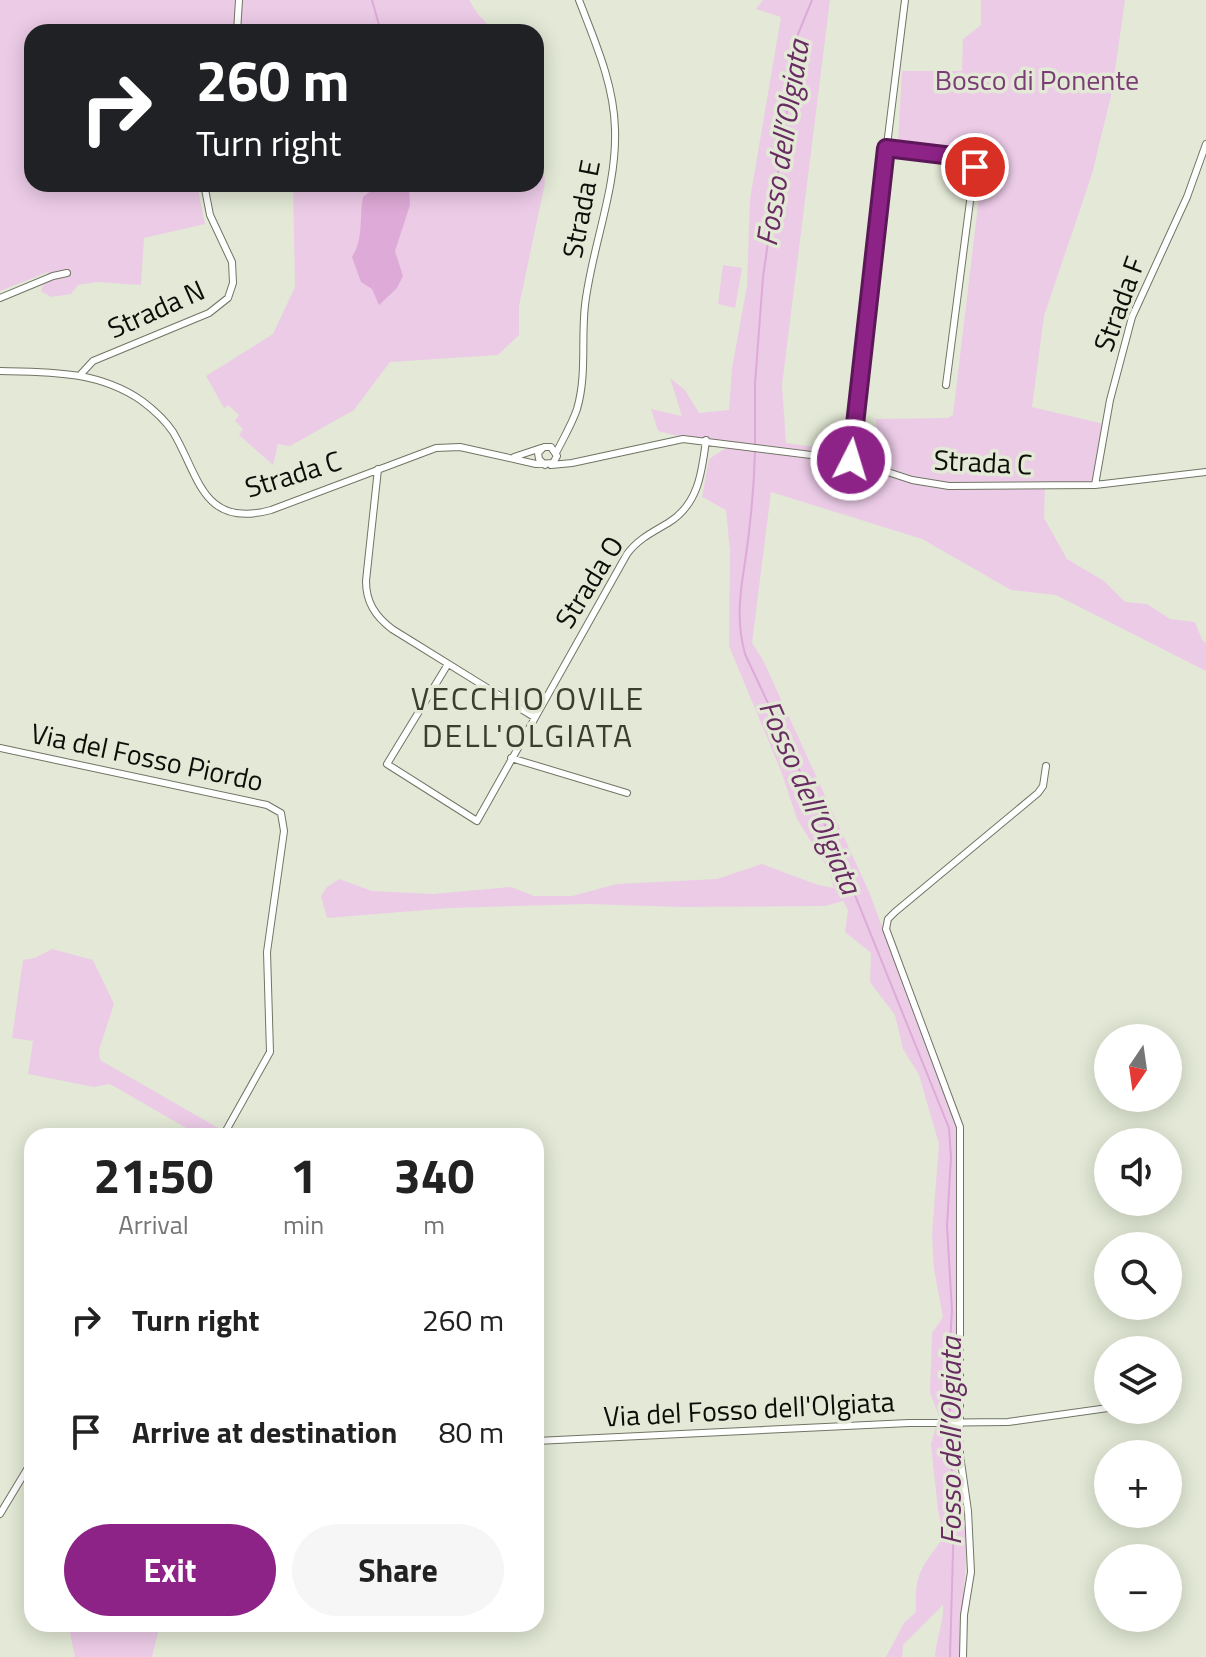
<!DOCTYPE html>
<html lang="en">
<head>
<meta charset="utf-8">
<style>
	:root { --surface:#fff; --page:#f6f6f6; --text:#222; --muted:#767676; --accent:#8e2387 }
	body { margin:0; font-family:"Titillium Web",sans-serif; background:var(--page); color:var(--text); height:100vh; display:flex; flex-direction:column; font-size:30px; white-space:nowrap }
	* { box-sizing:border-box; margin:0 }
	p { font-size:26px; color:var(--muted) }
	.icon { flex:none; width:44px; height:44px; fill:none; stroke:currentColor; stroke-width:2; stroke-linecap:round; stroke-linejoin:round }
	.map { position:relative; flex:1; overflow:hidden }
	.panel { position:absolute; left:24px; top:1128px; width:520px; height:504px; display:flex; flex-direction:column; background:var(--surface); border-radius:24px; box-shadow:0 4px 20px #0003 }
	.panel>* { flex:none }
	.top-card { position:absolute; left:24px; top:24px; width:520px; height:168px; border-radius:24px; box-shadow:0 4px 20px #0003; background:#202124; color:#fff; overflow:hidden }
	.needle { width:52px; rotate:193deg }
	.buttons { position:absolute; left:1094px; top:1024px; display:grid; gap:16px }
	.buttons a { display:grid; place-items:center; width:88px; height:88px; border-radius:50%; background:var(--surface); box-shadow:0 4px 20px #0003; font-size:40px }
	.pin { position:absolute; display:grid; place-items:center; width:68px; height:68px; color:#fff; margin:-34px; border:4px solid #fff; border-radius:50%; box-shadow:0 2px 8px #0007 }
	.me { position:absolute; width:88px; margin:-44px; rotate:5deg; stroke-linejoin:round; filter:drop-shadow(0 0 6px #0008) }
	.turn { display:flex; align-items:center; gap:28px; height:168px; padding:0 40px; font-size:36px }
	.turn .icon { width:104px; height:104px; stroke-width:2.5 }
	.turn b { display:block; font-size:56px; line-height:68px }
	.eta { display:flex; justify-content:space-evenly; align-items:center; height:136px; text-align:center }
	.eta b { font-size:48px; font-weight:700; line-height:56px }
	.action { display:flex; gap:16px; margin-top:auto; padding:16px 40px }
	.action a { flex:1; height:92px; border-radius:48px; background:var(--accent); color:#fff; font-size:32px; font-weight:700; line-height:92px; text-align:center }
	.action a+a { background:var(--page); color:var(--text) }
	ul { padding:0; list-style:none }
	li { display:flex; align-items:center; gap:24px; height:112px; padding:0 40px }
	li div { flex:1 }
	li b { display:block; font-size:30px }
	li em { font-style:normal }
	.map>svg:first-child { display:block }
	.green { fill:#eccbe7 }
	.water { fill:#deaad7 }
	.lines { fill:none; stroke-linecap:round; stroke-linejoin:round }
	.stream { stroke:#deaad7; stroke-width:2 }
	.street-casing { stroke:#707564; stroke-width:8 }
	.street { stroke:#fff; stroke-width:6 }
	.route-casing { stroke:#5c1758; stroke-width:20 }
	.route { stroke:#8e2387; stroke-width:14 }
	.labels { text-anchor:middle; stroke-width:7; stroke-linejoin:round; paint-order:stroke }
	.park-label { font-size:28px; fill:#7a3c74; stroke:#e3e9d6 }
	.street-label { font-size:28px; fill:#0c0e08; stroke:#e3e9d6 }
	.water-label { font-size:30px; font-style:italic; fill:#682b62; stroke:#e3e9d6 }
	.quarter-label { font-size:32px; letter-spacing:2px; fill:#393e2e; stroke:#e3e9d6 }
</style>
</head>
<body>
<div class="map">
<svg width="1206" height="1657" viewBox="0 0 1206 1657">
	<rect width="100%" height="100%" fill="#e3e9d6"/>
	<path class="green" d="M 0,0 L 469,0 L 477,13 L 495,32 L 32,32 L 32,184 L 197,184 L 205,224 L 144,238 L 141,285 L 97,282 L 78,285 L 71,294 L 51,297 L 41,291 L 48,272 L 0,291 Z
		M 763,0 L 830,0 L 782,385 L 786,443 L 879,456 L 876,419 L 947,418 L 953,415 L 979,197 L 977,150 L 898,144 L 902,71 L 962,71 L 963,39 L 981,25 L 981,0 L 1125,0 L 1112,92 L 1092,174 L 1044,316 L 1032,407 L 1104,424 L 1095,485 L 1045,487 L 1044,518 L 1067,559 L 1104,581 L 1125,602 L 1147,604 L 1170,619 L 1195,622 L 1202,640 L 1206,643 L 1206,671 L 1056,595 L 1011,590 L 922,539 L 771,492 L 752,643 L 763,660 L 870,894 L 956,1127 L 958,1419 L 955,1462 L 967,1542 L 960,1657 L 935,1657 C 936,1639 944,1622 943,1605 L 903,1645 L 902,1657 L 886,1657 L 904,1623 L 916,1612 C 914,1573 922,1567 944,1537 L 938,1510 L 931,1444 L 939,1416 L 930,1393 L 932,1333 L 943,1317 L 934,1269 L 932,1234 L 939,1144 L 919,1075 L 903,1049 L 895,1015 L 870,982 L 871,953 L 845,932 L 848,910 L 843,901 L 825,906 L 681,907 L 587,904 L 450,908 L 327,918 L 321,896 L 327,887 L 339,879 L 372,891 L 433,894 L 511,887 L 534,896 L 572,896 L 617,884 L 717,879 L 762,864 L 818,885 L 834,888 L 828,869 L 797,819 L 781,771 L 729,646 L 730,552 L 726,510 L 702,497 L 709,459 L 726,448 L 658,431 L 651,409 L 682,416 L 670,378 L 685,390 L 699,413 L 729,410 L 732,368 L 747,286 L 750,199 L 781,17 L 756,9 Z
		M 536,88 L 545,183 L 519,306 L 519,335 L 498,355 L 390,362 L 354,410 L 290,446 L 278,444 L 273,465 L 239,435 L 243,429 L 235,421 L 239,415 L 228,405 L 224,408 L 206,376 L 273,334 L 295,287 L 293,184 L 536,184 Z
		M 723,265 L 742,268 L 735,308 L 718,304 Z
		M 52,949 L 93,960 L 114,1004 L 99,1050 L 100,1060 L 220,1129 L 216,1136 L 200,1136 L 110,1084 L 94,1087 L 28,1074 L 33,1041 L 12,1038 L 23,960 L 35,958 Z
		M 68,1624 L 160,1624 L 152,1657 L 75,1657 Z"/>
	<path class="water" d="M 380,184 L 409,184 L 410,205 L 395,251 L 403,276 L 397,288 L 379,305 L 372,289 L 361,282 L 352,257 C 364,239 359,217 363,197 Z"/>
	<g class="lines">
		<path class="stream" d="M 372,0 L 381,32
			M 755,445 L 755,384 L 763,277 L 798,34 L 812,0
			M 755,451 C 754,490 750,530 744,569 C 739,599 737,624 745,654 L 838,853 L 949,1128 L 951,1157 L 947,1226 L 952,1310 L 949,1360 L 950,1420
			M 950,1657 L 954,1517 L 950,1426"/>
		<defs>
			<path id="street" d="M 237,32 L 239,0
				M 886,148 L 969,158 L 975,163 L 946,385
				M 0,298 L 53,276 L 67,273
				M 0,371 C 51,372 99,371 142,401 C 154,410 165,420 173,432 C 199,475 202,529 271,510 L 436,448 L 460,447 L 536,464 L 553,463 L 557,456 L 551,447 L 544,447 L 538,453 L 539,459 L 545,465
				M 81,374 L 93,361 L 209,313 L 228,298 L 233,283 L 232,262 L 210,215 L 204,184
				M 556,453 C 563,439 572,424 577,409 C 587,375 581,340 585,305 C 592,246 617,189 615,129 C 614,84 595,42 579,0
				M 514,457 L 541,448
				M 851,460 L 858,379 L 905,0
				M 551,465 L 572,463 L 683,439 L 851,460 L 912,480 L 949,486 L 1095,485 L 1206,472
				M 378,469 L 366,581 C 366,602 375,616 392,629 L 534,717
				M 1095,485 L 1110,400 L 1132,317 L 1187,197 L 1206,144
				M 448,664 L 387,764 L 477,821 L 627,554 C 638,539 653,532 668,523 C 698,505 702,473 706,440
				M 0,748 L 267,805 L 281,813 L 284,831 L 267,952 L 270,1052 L 223,1136
				M 511,758 L 627,793
				M 1168,1400 L 1173,1399
				M 536,1441 L 909,1423 L 1008,1422 L 1108,1408
				M 0,1514 L 32,1461
				M 963,1657 L 964,1615 L 971,1572 L 968,1511 L 960,1455 L 960,1127 L 886,929 L 888,919 L 895,912 L 1038,793 L 1043,786 L 1046,766"/>
		</defs>
		<use href="#street" class="street-casing"/>
		<use href="#street" class="street"/>
	</g>
	<g class="lines">
		<defs>
			<path id="route" d="M 851,460 L 886,148 L 969,158 L 973,161 L 975,167"/>
		</defs>
		<use href="#route" class="route-casing"/>
		<use href="#route" class="route"/>
	</g>
	<g class="labels">
		<g class="park-label">
			<text x="1037" y="90">Bosco di Ponente</text>
		</g>
		<g class="street-label">
			<text transform="translate(581 209) rotate(-79)" y="10">Strada E</text>
			<text transform="translate(1119 304) rotate(-70)" y="10">Strada F</text>
			<text transform="translate(156 309) rotate(-24)" y="10">Strada N</text>
			<text transform="translate(983 462) rotate(3)" y="10">Strada C</text>
			<text transform="translate(293 474) rotate(-17)" y="10">Strada C</text>
			<text transform="translate(589 582) rotate(-58)" y="10">Strada O</text>
			<text transform="translate(147 757) rotate(12)" y="10">Via del Fosso Piordo</text>
			<text transform="translate(749 1409) rotate(-3)" y="10">Via del Fosso dell'Olgiata</text>
		</g>
		<g class="water-label">
			<text transform="translate(783 143) rotate(-81)" y="10">Fosso dell’Olgiata</text>
			<text transform="translate(810 797) rotate(66)" y="10">Fosso dell’Olgiata</text>
			<text transform="translate(951 1441) rotate(-90)" y="10">Fosso dell’Olgiata</text>
		</g>
		<g class="quarter-label">
			<text x="528" y="710">VECCHIO OVILE<tspan x="528" dy="37">DELL'OLGIATA</tspan></text>
		</g>
	</g>
</svg>
<div class="buttons">
<a><svg class="needle" viewBox="-14 -14 28 28"><path d="M0-13l5 13h-10z" fill="#e53935"/><path d="M0 13l5-13h-10z" fill="#767676"/></svg></a>
<a><svg class="icon" aria-label="sound" viewBox="0 0 24 24"><path d="M4 9h4l5-4v14l-5-4H4zM17 9q2 3 0 6"/></svg></a>
<a><svg class="icon" aria-label="search" viewBox="0 0 24 24"><circle cx="10" cy="10" r="6"/><path d="M15 15l6 6"/></svg></a>
<a><svg class="icon" aria-label="layers" viewBox="0 0 24 24"><path d="M12 4l9 5-9 5-9-5zM3 14l9 5 9-5"/></svg></a>
<a>+</a>
<a>−</a>
</div>
<div class="pin" style="left:975px;top:167px;background:#d93025"><svg class="icon" aria-label="arrive" viewBox="0 0 24 24"><path d="M6 21V4h12l-3 4 3 4H6"/></svg></div>
<svg class="me" style="left:851px;top:460px" viewBox="-20 -20 40 40"><circle r="17" fill="#8e2387" stroke="#fff" stroke-width="3"/><path d="M0-11L8 9 0 5-8 9z" fill="#fff"/></svg>
<div class="top-card">
<div class="turn"><svg class="icon" aria-label="right" viewBox="0 0 24 24"><path d="M7 20v-9h11M14 6l5 5-5 5"/></svg><div><b>260 m</b>Turn right</div></div>
</div>
<section class="panel">
<div class="eta">
<div><b>21:50</b><p>Arrival</p></div>
<div><b>1</b><p>min</p></div>
<div><b>340</b><p>m</p></div>
</div>
<ul>
<li><svg class="icon" aria-label="right" viewBox="0 0 24 24"><path d="M7 20v-9h11M14 6l5 5-5 5"/></svg><div><b>Turn right</b></div><em>260 m</em></li>
<li><svg class="icon" aria-label="arrive" viewBox="0 0 24 24"><path d="M6 21V4h12l-3 4 3 4H6"/></svg><div><b>Arrive at destination</b></div><em>80 m</em></li>
</ul>
<div class="action"><a>Exit</a><a>Share</a></div>
</section>
</div>
</body>
</html>
